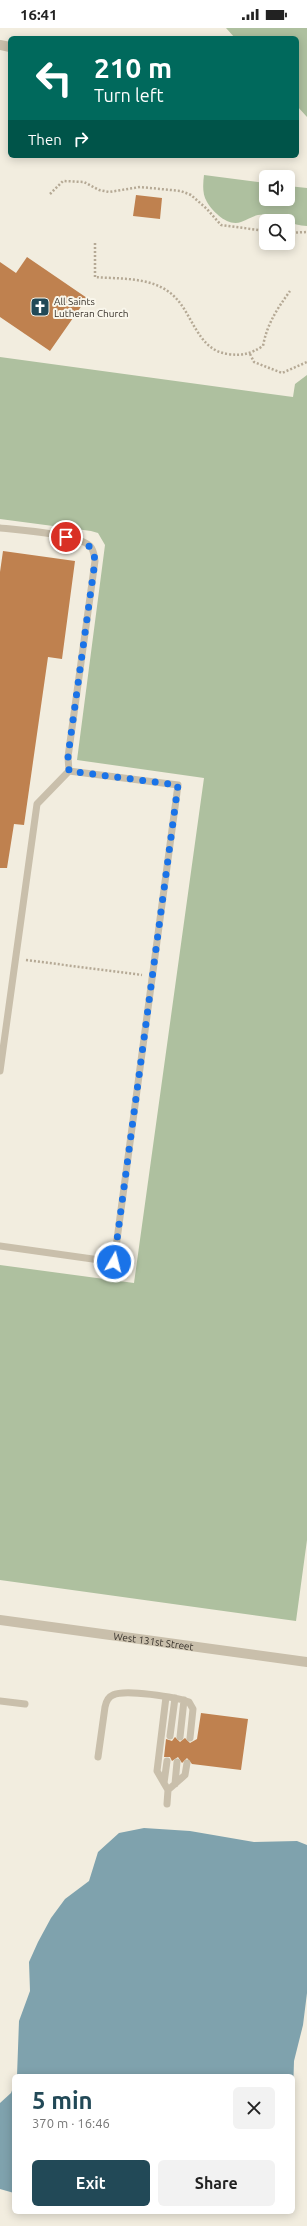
<!DOCTYPE html>
<html lang="en">
<head>
<meta charset="utf-8">
<style>
	:root { --surface:#fff; --page:#f2f2f2; --text:#222; --muted:#767676; --accent:#224957 }
	body { margin:0; font-family:Ubuntu,sans-serif; background:var(--page); color:var(--text); height:100vh; display:flex; flex-direction:column; font-size:15px; white-space:nowrap }
	* { box-sizing:border-box; margin:0 }
	p { font-size:13px; color:var(--muted) }
	.icon { flex:none; width:22px; height:22px; fill:none; stroke:currentColor; stroke-width:2; stroke-linecap:round; stroke-linejoin:round }
	.map { position:relative; flex:1; overflow:hidden }
	.panel { position:absolute; left:12px; top:2046px; width:283px; height:140px; display:flex; flex-direction:column; background:var(--surface); border-radius:6px; box-shadow:0 2px 10px #0003 }
	.panel>* { flex:none }
	.hud { position:absolute; left:8px; top:8px; width:291px; height:122px; border-radius:6px; box-shadow:0 2px 10px #0003; background:#00695c; color:#fff; overflow:hidden }
	.buttons { position:absolute; left:259px; top:142px; display:grid; gap:8px }
	.buttons a { display:grid; place-items:center; width:36px; height:36px; border-radius:6px; background:var(--surface); box-shadow:0 2px 10px #0003; font-size:20px }
	.pin { position:absolute; display:grid; place-items:center; width:34px; height:34px; color:#fff; margin:-17px; border:2px solid #fff; border-radius:50%; box-shadow:0 1px 4px #0007 }
	.me { position:absolute; width:44px; margin:-22px; rotate:8deg; stroke-linejoin:round; filter:drop-shadow(0 0 3px #0008) }
	.turn { display:flex; align-items:center; gap:14px; height:84px; padding:0 20px; font-size:18px }
	.turn .icon { width:52px; height:52px; stroke-width:2.5 }
	.turn b { display:block; font-size:28px; line-height:34px }
	.then { display:flex; align-items:center; height:38px; padding:0 20px; background:#0003; gap:8px; font-size:15px }
	.round { display:grid; place-items:center; flex:none; width:42px; height:42px; border-radius:6px; background:var(--page) }
	.summary { display:flex; align-items:center; justify-content:space-between; height:68px; padding:0 20px }
	h1 { font-size:24px; font-weight:700; line-height:30px; color:var(--accent) }
	.button { display:flex; gap:8px; margin-top:auto; padding:8px 20px }
	.button a { flex:1; height:46px; border-radius:6px; background:var(--accent); color:#fff; font-size:16px; font-weight:700; line-height:46px; text-align:center }
	.button a+a { background:var(--page); color:var(--text) }
	.status { display:flex; justify-content:space-between; align-items:center; height:28px; padding:0 20px; background:var(--surface); direction:ltr }
	.status svg { height:11px; fill:currentColor }
	.map>svg:first-child { display:block }
	.green { fill:#aec09f }
	.water { fill:#7fa2ad }
	.building { fill:#bf814f }
	.lines { fill:none; stroke-linecap:round; stroke-linejoin:round }
	.path { stroke:#b5a995; stroke-width:2.5; stroke-dasharray:2 2; stroke-linecap:butt }
	.service { stroke:#c9bfab; stroke-width:7 }
	.minor { stroke:#c9bfab; stroke-width:10 }
	.tertiary { stroke:#c9bfab; stroke-width:10 }
	.route { stroke:#1a73e8; stroke-width:7; stroke-dasharray:0 12.6 }
	.labels { text-anchor:middle; stroke-width:4; stroke-linejoin:round; paint-order:stroke }
	.poi-label { font-size:10px; fill:#37312a; stroke:#f9f6eb; text-anchor:start }
	.street-label { font-size:10px; fill:#37312a; stroke:#f9f6eb }
</style>
</head>
<body>
<div class="status"><b>16:41</b><svg viewBox="0 0 49 12"><path d="M0 12V9h3v3zM5 12V6h3v6zM10 12V3h3v9zM15 12V0h3v12zM26 1h20v11H26zM47 4h2v5h-2z"/></svg></div>
<div class="map">
<svg width="307" height="2198" viewBox="0 0 307 2198">
	<rect width="100%" height="100%" fill="#f2eddf"/>
	<path class="green" d="M 226,0 L 307,0 L 307,89 L 297,78 L 297,10 L 235,10 Z
		M 204,147 L 266,155 L 266,171 L 288,171 L 288,158 L 307,160 L 307,198 C 292,198 281,189 267,187 C 255,185 251,191 241,194 C 228,199 213,184 207,174 C 202,166 203,156 204,147 Z
		M 0,329 L 293,369 L 295,356 L 307,347 L 307,1512 L 296,1593 L 0,1552 L 0,1237 L 134,1255 L 204,750 L 77,732 L 105,517 L 98,505 L 91,503 L 0,491 Z"/>
	<path class="water" d="M 144,1800 L 190,1803 L 254,1814 L 297,1813 L 307,1817 L 307,1965 L 303,1997 L 294,2033 L 293,2066 L 293,2048 L 17,2048 L 19,1993 L 30,1963 L 29,1934 L 38,1914 L 51,1890 L 65,1871 L 89,1853 L 98,1824 L 119,1805 Z
		M 14,2057 L 14,2165 L 0,2161 L 0,2075 L 11,2065 Z"/>
	<path class="building" d="M 136,167 L 162,170 L 160,191 L 133,188 Z
		M 27,229 L 87,270 L 50,323 L 0,289 L 0,234 L 16,245 Z
		M 3,523 L 75,533 L 62,631 L 48,629 L 24,797 L 14,796 L 7,840 L 0,840 L 0,544 Z
		M 201,1685 L 248,1691 L 241,1742 L 192,1736 L 187,1730 L 182,1735 L 178,1729 L 172,1733 L 170,1729 L 164,1729 L 166,1711 L 172,1713 L 175,1709 L 180,1714 L 185,1710 L 190,1715 L 197,1711 Z"/>
	<g class="lines">
		<path class="path" d="M 50,166 L 63,153 L 84,154 L 99,162 L 109,164 L 140,159 L 181,163 L 191,167 L 207,181 L 221,197 L 266,203
			M 288,205 L 307,204
			M 95,215 L 95,249 C 119,251 149,249 169,264 C 193,281 195,322 228,326 C 242,328 250,326 263,318 C 267,296 277,281 290,263
			M 250,326 L 254,334 L 282,345 L 307,334
			M 26,932 L 142,947"/>
		<path class="service" d="M 0,500 C 19,502 78,506 90,518 C 94,522 94,527 95,533 L 68,729 L 69,743 L 37,776 L 0,1043
			M 0,1218 L 114,1234 L 178,757 L 69,743
			M 166,1669 L 157,1743 L 168,1762
			M 0,1673 L 25,1676
			M 170,1708 L 175,1670
			M 180,1709 L 184,1672
			M 98,1729 L 105,1679 C 106,1674 108,1669 113,1667 C 125,1661 176,1669 189,1674 L 193,1681 L 190,1710
			M 164,1755 L 167,1733
			M 175,1756 L 177,1734
			M 167,1776 L 168,1762 L 185,1747 L 187,1735"/>
		<path class="minor" d="M 0,17 L 10,19"/>
		<path class="tertiary" id="s1" d="M 0,1592 L 307,1634"/>
	</g>
	<g class="lines">
		<path class="route" d="M 66,509 C 82,512 93,515 95,533 L 68,728 L 69,743 L 178,757 L 114,1234"/>
	</g>
	<defs>
		<symbol id="church-square" viewBox="-11 -11 22 22"><rect x="-9" y="-9" width="18" height="18" rx="4" fill="#224957" stroke="#f9f6eb"/><path d="M-1.2-6h2.4v3.5h3.3v2.4h-3.3V6h-2.4V-.1h-3.3v-2.4h3.3Z" fill="#fff"/></symbol>
	</defs>
	<g fill-rule="evenodd">
		<use href="#church-square" x="29" y="268" width="22" height="22"/>
	</g>
	<g class="labels">
		<g class="poi-label">
			<text x="54" y="277">All Saints<tspan x="54" dy="12">Lutheran Church</tspan></text>
		</g>
		<g class="street-label">
			<text dy="4" stroke="none"><textPath href="#s1" startOffset="155">West 131st Street</textPath></text>
		</g>
	</g>
</svg>
<div class="buttons">
<a><svg class="icon" aria-label="sound" viewBox="0 0 24 24"><path d="M4 9h4l5-4v14l-5-4H4zM17 9q2 3 0 6"/></svg></a>
<a><svg class="icon" aria-label="search" viewBox="0 0 24 24"><circle cx="10" cy="10" r="6"/><path d="M15 15l6 6"/></svg></a>
</div>
<div class="pin" style="left:66px;top:509px;background:#d93025"><svg class="icon" aria-label="arrive" viewBox="0 0 24 24"><path d="M6 21V4h12l-3 4 3 4H6"/></svg></div>
<svg class="me" style="left:114px;top:1234px" viewBox="-20 -20 40 40"><circle r="17" fill="#1a73e8" stroke="#fff" stroke-width="3"/><path d="M0-11L8 9 0 5-8 9z" fill="#fff"/></svg>
<div class="hud">
<div class="turn"><svg class="icon" aria-label="left" viewBox="0 0 24 24"><path d="M17 20v-9H6M10 6l-5 5 5 5"/></svg><div><b>210 m</b>Turn left</div></div>
<div class="then">Then<svg class="icon" aria-label="right" viewBox="0 0 24 24"><path d="M7 20v-9h11M14 6l5 5-5 5"/></svg></div>
</div>
<section class="panel">
<div class="summary"><div><h1>5 min</h1><p>370 m · 16:46</p></div><a class="round"><svg class="icon" aria-label="close" viewBox="0 0 24 24"><path d="M6 6l12 12M18 6L6 18"/></svg></a></div>
<div class="button"><a>Exit</a><a>Share</a></div>
</section>
</div>
</body>
</html>
